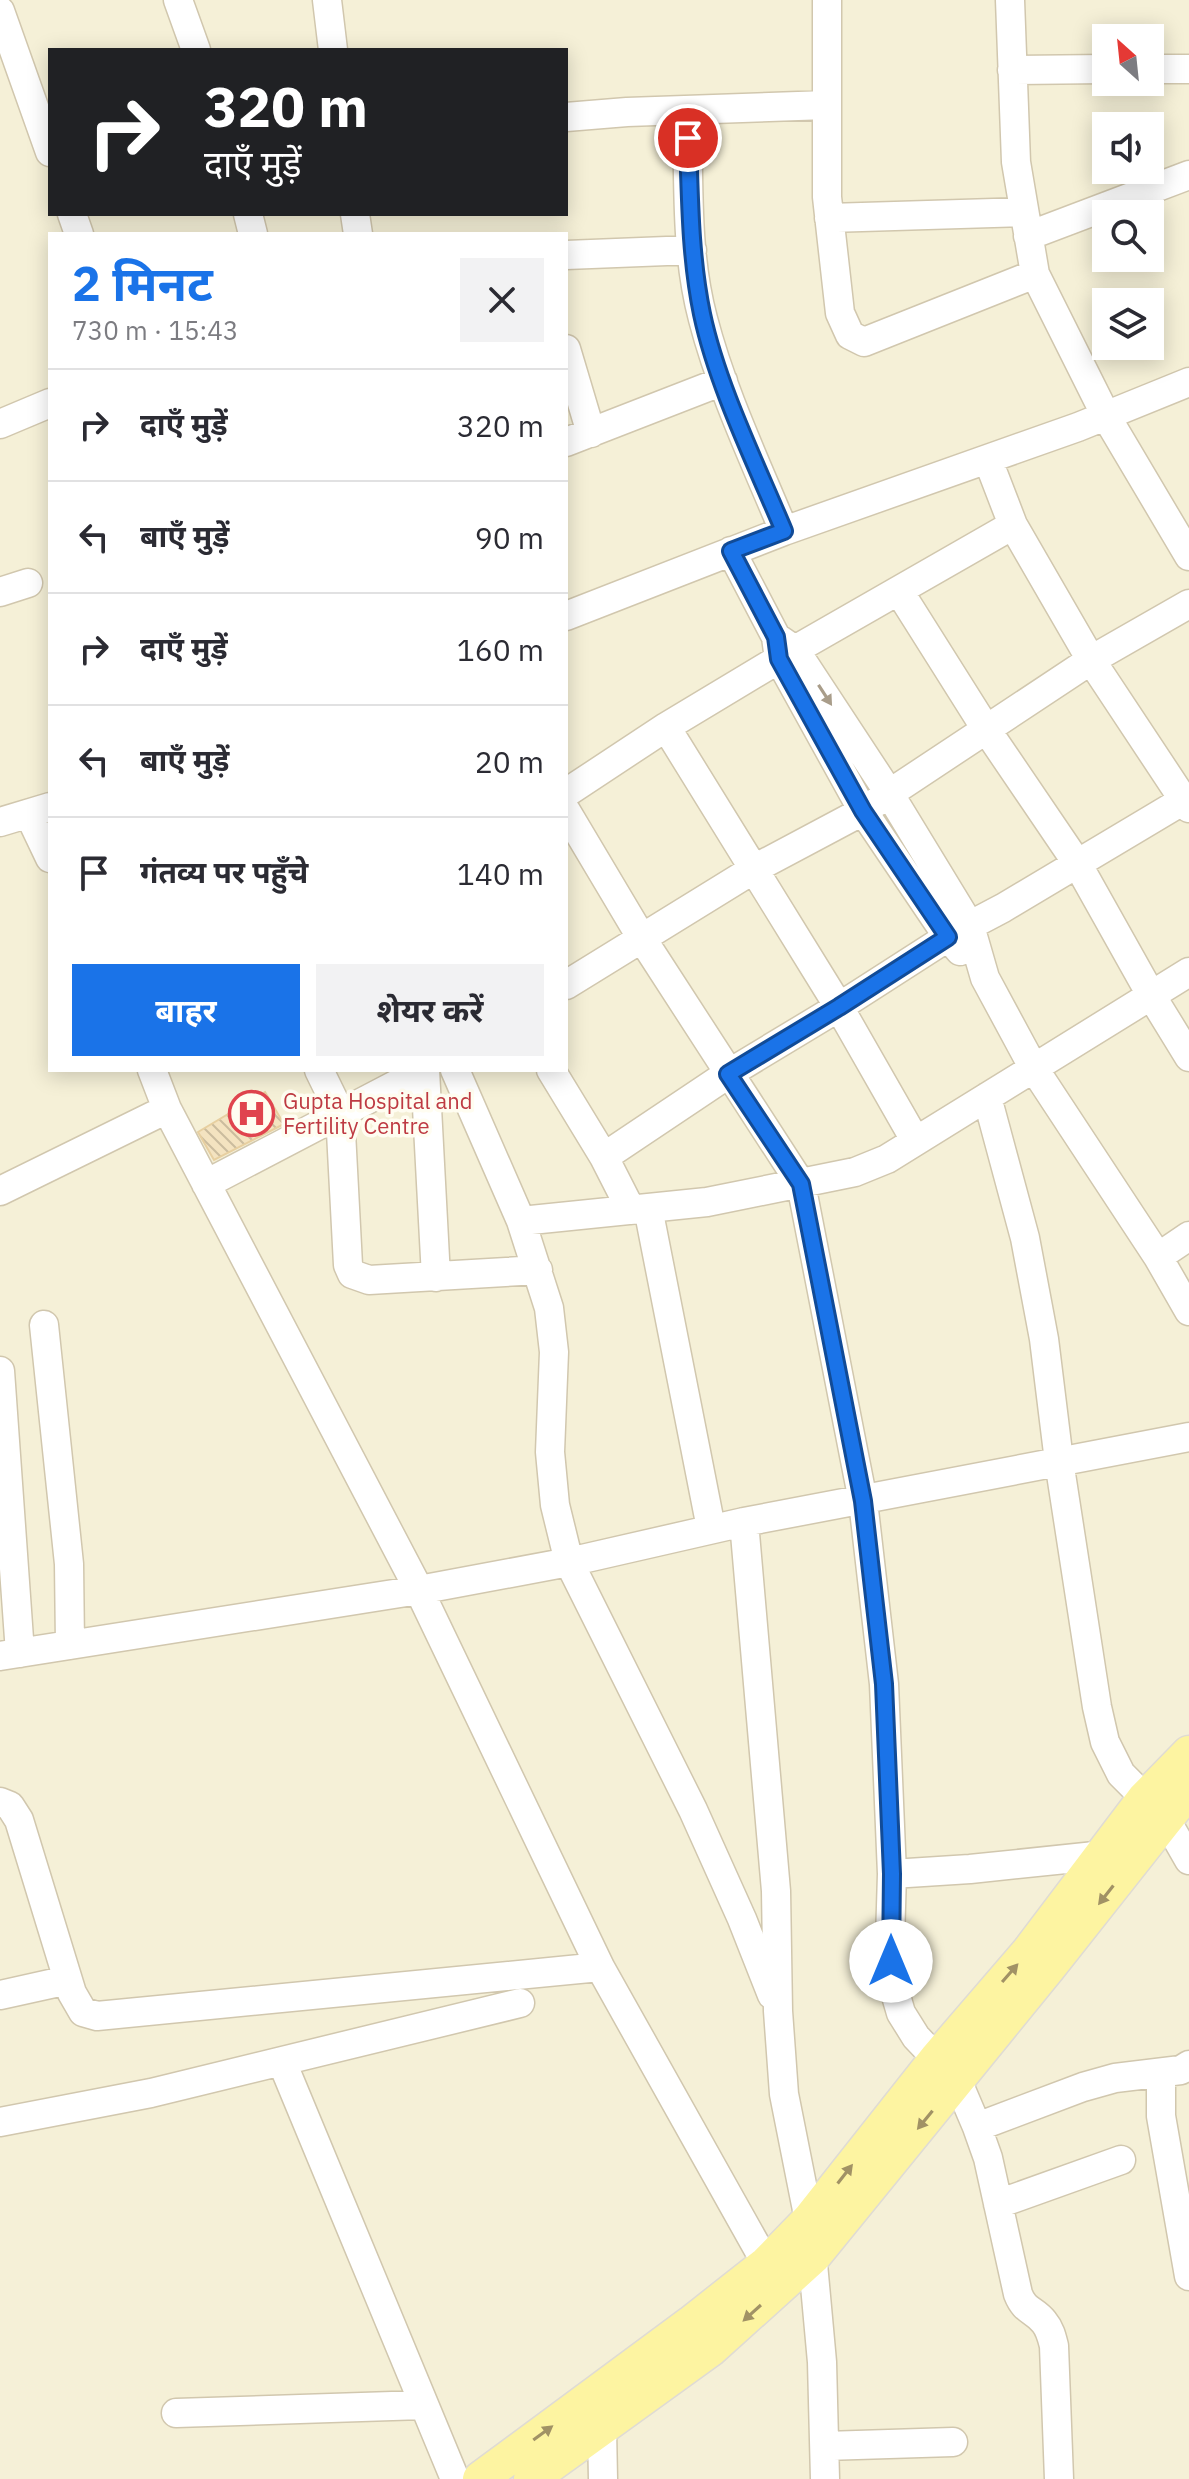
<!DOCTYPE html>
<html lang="hi">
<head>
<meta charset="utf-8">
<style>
	:root { --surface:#fff; --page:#f2f2f3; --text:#2b2b33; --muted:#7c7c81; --line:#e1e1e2; --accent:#1a73e8 }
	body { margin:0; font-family:"IBM Plex Sans","Noto Sans Devanagari",sans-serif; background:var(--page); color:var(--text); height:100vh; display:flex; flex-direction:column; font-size:30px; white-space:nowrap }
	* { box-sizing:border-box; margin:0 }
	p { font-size:26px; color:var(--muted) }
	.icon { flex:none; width:44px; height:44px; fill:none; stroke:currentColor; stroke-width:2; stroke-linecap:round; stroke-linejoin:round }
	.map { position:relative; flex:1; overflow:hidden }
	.sheet { position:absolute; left:48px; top:232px; width:520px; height:840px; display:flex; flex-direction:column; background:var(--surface); border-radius:0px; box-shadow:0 4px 20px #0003 }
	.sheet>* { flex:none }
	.top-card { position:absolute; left:48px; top:48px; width:520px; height:168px; border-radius:0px; box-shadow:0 4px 20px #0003; background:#202124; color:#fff; overflow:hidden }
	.needle { width:52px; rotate:333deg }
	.buttons { position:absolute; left:1092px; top:24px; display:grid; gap:16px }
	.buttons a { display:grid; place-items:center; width:72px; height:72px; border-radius:0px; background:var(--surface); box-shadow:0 4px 20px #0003; font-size:40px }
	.pin { position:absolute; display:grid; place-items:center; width:68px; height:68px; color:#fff; margin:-34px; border:4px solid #fff; border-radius:50%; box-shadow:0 2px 8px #0007 }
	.me { position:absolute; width:88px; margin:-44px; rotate:0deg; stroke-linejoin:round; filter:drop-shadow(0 0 6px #0008) }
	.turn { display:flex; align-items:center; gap:28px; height:168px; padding:0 24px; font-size:36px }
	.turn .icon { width:104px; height:104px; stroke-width:2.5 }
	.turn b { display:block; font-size:56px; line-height:68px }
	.round { display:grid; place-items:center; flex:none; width:84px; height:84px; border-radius:0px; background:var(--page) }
	.headline { display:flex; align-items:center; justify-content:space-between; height:136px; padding:0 24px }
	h1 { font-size:48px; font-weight:700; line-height:60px; color:var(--accent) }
	.button { display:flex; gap:16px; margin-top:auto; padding:16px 24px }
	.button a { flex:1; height:92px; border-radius:0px; background:var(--accent); color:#fff; font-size:32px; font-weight:700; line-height:92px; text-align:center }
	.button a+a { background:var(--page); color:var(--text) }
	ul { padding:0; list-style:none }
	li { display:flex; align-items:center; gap:24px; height:112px; padding:0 24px; border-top:2px solid var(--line) }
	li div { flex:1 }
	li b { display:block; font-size:30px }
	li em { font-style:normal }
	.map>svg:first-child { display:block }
	.residential { fill:#f5f0d7; fill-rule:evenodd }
	.building { fill:url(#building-back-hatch); stroke:#e7cfa0; stroke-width:2 }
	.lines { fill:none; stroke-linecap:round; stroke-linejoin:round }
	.minor-casing { stroke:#d1c7ae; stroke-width:31 }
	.major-casing { stroke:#dfdbd4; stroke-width:37 }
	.minor { stroke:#fff; stroke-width:28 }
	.major { stroke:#fdf4a1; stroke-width:34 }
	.oneway { fill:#a99d8a }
	.oneway2 { fill:#a19265 }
	.route-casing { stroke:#114b97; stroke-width:20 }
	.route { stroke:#1a73e8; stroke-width:14 }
	.labels { text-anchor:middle; stroke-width:7; stroke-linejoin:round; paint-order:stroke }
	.health-label { font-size:22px; fill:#be3a42; stroke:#fffdf1; text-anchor:start }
</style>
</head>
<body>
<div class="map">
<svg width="1189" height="2479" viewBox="0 0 1189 2479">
	<defs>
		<pattern id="building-back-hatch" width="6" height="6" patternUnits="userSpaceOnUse" patternTransform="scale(2)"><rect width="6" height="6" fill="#f4e3c0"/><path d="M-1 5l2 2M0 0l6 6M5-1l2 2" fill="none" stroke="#cbbc9e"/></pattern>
	</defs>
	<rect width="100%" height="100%" fill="#fdfbe9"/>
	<path class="residential" d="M 0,0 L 1189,0 L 1189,2479 L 0,2479 ZM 1106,38 L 1150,38 L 1150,82 L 1106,82 ZM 50,50 L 566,50 L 566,214 L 50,214 ZM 1106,126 L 1150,126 L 1150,170 L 1106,170 ZM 1106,214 L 1150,214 L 1150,258 L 1106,258 ZM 50,234 L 566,234 L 566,1070 L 50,1070 ZM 1106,302 L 1150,302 L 1150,346 L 1106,346 Z"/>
	<path class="building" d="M 265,1092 L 284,1124 L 214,1160 L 198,1132 Z"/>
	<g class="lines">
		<defs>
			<path id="minor" d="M 178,0 L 196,50
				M 327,0 L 333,50
				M 827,0 L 827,197 L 840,313 L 850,335 L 864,342 L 1035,274
				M 1010,0 L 1016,162 L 1035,274 L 1106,416 L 1189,556
				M 0,11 L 50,152
				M 1150,69 L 1189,69
				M 1012,70 L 1106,69
				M 687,110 C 689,179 685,252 703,319 C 722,392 755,461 784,531
				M 566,117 L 627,112 L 827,105
				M 72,214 L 79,234
				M 248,214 L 253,234
				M 355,214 L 358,234
				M 829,218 L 1024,212
				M 1028,236 L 1189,175
				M 566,255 L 692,250
				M 566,349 L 591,433
				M 0,424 L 50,403
				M 566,442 L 723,381
				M 988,460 L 1013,525 L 1091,660 L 1189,808
				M 731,551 L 776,637 L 779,659 L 863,811 L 948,937 L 960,951
				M 899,591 L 986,729 L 1077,863 L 1151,995 L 1189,1057
				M 0,592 L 28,583
				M 566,616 L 784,531 L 1078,427 L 1189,382
				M 776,637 L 795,650 L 889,793 L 970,926 L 985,978 L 1033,1067 L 1158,1257 L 1189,1311
				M 666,727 L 839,1007 L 915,1140
				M 566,793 L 666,727 L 779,659 L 1013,525
				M 566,811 L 641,937 L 801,1184 L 863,1501 L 884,1684 L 892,1874 L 890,1939 L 892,1982 L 901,2013 L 916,2037 L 957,2080 L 977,2127 L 988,2158 L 1018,2294 C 1025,2312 1034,2309 1044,2322 C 1050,2329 1052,2338 1054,2346 L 1059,2479
				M 29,814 L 50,858
				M 0,822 L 50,807
				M 566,985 L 754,869 L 863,811 L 1091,660 L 1189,604
				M 152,1070 L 167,1109 L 419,1590 L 600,1967 L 776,2281
				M 319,1070 L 340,1113 L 348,1265 L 352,1274 L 369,1280 L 538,1270
				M 425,1070 L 436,1277
				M 455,1070 L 521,1221 L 707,1202 L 855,1172 L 887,1159 L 1189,972
				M 551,1070 L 604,1157 L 631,1210
				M 987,1097 L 1025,1238 L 1044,1339 L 1059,1461 L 1097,1707 L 1105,1742 L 1121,1774 L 1165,1818 L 1189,1860
				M 604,1157 L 728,1074 L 839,1007 L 948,937 L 1003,908 L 1189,797
				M 206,1184 L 424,1070
				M 0,1191 L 167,1109
				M 648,1208 L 711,1528
				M 521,1221 L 549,1308 L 554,1352 L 550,1452 L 555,1505 L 569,1562 L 693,1810 L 742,1919 L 772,1995
				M 1158,1257 L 1189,1236
				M 44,1325 L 69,1564 L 70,1645
				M 0,1371 L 20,1653
				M 744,1522 L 776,1891 L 778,2011 L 784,2094 L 809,2220 L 822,2362 L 825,2479
				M 0,1656 L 419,1590 L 569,1562 L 744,1522 L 1189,1437
				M 0,1802 L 10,1806 L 19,1820 L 72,1993 L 83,2012 L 97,2016 L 600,1967
				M 892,1874 L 970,1869 L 1114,1854
				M 0,1995 L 68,1980
				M 282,2062 L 455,2479
				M 1161,2074 L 1161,2116 L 1189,2276
				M 0,2122 L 151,2093 L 520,2003
				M 977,2127 L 1083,2087 L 1115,2078 L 1181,2070 L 1189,2065
				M 998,2204 L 1121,2160
				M 176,2413 L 423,2405
				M 602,2429 L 603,2479
				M 825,2446 L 953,2442"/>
			<path id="major" d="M 480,2479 L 691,2323 L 767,2263 L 809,2220 L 937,2058 L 1029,1951 L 1144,1799 L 1189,1753
				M 531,2479 L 711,2349 L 813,2257 L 1049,1967 L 1189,1790"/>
		</defs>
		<use href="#minor" class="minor-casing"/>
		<use href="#major" class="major-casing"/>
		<use href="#minor" class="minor"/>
		<use href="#major" class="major"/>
	</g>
	<defs><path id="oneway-solid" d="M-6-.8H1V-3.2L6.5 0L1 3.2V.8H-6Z" transform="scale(2)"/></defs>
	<use class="oneway" href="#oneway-solid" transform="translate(825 695) rotate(57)"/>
	<g class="oneway2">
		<use href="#oneway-solid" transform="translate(1106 1895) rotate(128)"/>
		<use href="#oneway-solid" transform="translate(1010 1973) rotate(-49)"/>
		<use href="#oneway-solid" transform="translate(925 2120) rotate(129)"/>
		<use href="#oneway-solid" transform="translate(845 2174) rotate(-52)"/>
		<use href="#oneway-solid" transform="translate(752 2313) rotate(138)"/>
		<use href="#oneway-solid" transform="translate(543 2433) rotate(-36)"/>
	</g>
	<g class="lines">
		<defs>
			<path id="route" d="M 688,138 C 690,197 690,256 702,314 C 717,385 756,464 784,531 L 731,551 L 776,637 L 779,659 L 863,811 L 948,937 L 839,1007 L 728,1074 L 801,1184 L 863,1501 L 884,1684 L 892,1874 L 891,1961"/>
		</defs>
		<use href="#route" class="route-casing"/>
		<use href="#route" class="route"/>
	</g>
	<defs>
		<symbol id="hospital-ring" viewBox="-11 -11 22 22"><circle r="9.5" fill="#fffdf1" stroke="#e0444e" stroke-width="1.5"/><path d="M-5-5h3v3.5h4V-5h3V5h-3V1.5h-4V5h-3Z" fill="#e0444e"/></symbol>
	</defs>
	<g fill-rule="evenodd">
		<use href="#hospital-ring" x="226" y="1088" width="51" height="51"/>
	</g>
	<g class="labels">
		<g class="health-label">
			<text x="283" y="1109">Gupta Hospital and<tspan x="283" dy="25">Fertility Centre</tspan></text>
		</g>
	</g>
</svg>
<div class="buttons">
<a><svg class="needle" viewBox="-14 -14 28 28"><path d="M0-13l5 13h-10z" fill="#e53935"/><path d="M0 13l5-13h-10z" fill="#7c7c81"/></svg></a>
<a><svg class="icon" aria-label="sound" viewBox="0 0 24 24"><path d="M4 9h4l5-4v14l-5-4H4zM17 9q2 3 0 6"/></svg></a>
<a><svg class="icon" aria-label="search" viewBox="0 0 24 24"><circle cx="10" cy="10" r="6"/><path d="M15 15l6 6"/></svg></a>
<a><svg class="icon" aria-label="layers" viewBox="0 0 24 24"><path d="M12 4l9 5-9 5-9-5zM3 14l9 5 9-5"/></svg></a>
</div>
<div class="pin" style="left:688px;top:138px;background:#d93025"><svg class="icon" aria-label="arrive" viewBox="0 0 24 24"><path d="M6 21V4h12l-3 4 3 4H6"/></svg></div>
<svg class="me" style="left:891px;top:1961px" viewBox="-20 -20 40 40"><circle r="19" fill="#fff"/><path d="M0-13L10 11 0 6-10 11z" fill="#1a73e8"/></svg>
<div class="top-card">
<div class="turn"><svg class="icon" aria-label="right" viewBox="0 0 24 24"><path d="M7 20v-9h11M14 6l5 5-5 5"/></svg><div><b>320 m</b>दाएँ मुड़ें</div></div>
</div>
<section class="sheet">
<div class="headline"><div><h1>2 मिनट</h1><p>730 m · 15:43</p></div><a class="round"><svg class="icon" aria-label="close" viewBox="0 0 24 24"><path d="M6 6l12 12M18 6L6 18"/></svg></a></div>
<ul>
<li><svg class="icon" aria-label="right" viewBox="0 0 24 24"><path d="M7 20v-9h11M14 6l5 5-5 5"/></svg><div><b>दाएँ मुड़ें</b></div><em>320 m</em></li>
<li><svg class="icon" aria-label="left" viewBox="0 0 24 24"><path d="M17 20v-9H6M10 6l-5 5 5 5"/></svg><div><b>बाएँ मुड़ें</b></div><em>90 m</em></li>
<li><svg class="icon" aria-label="right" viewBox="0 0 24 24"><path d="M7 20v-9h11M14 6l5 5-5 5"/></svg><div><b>दाएँ मुड़ें</b></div><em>160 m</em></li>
<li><svg class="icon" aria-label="left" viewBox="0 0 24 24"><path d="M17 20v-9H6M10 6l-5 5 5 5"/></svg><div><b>बाएँ मुड़ें</b></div><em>20 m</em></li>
<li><svg class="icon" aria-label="arrive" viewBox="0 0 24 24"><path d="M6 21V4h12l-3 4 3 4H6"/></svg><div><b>गंतव्य पर पहुँचे</b></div><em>140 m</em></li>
</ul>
<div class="button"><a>बाहर</a><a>शेयर करें</a></div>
</section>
</div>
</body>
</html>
